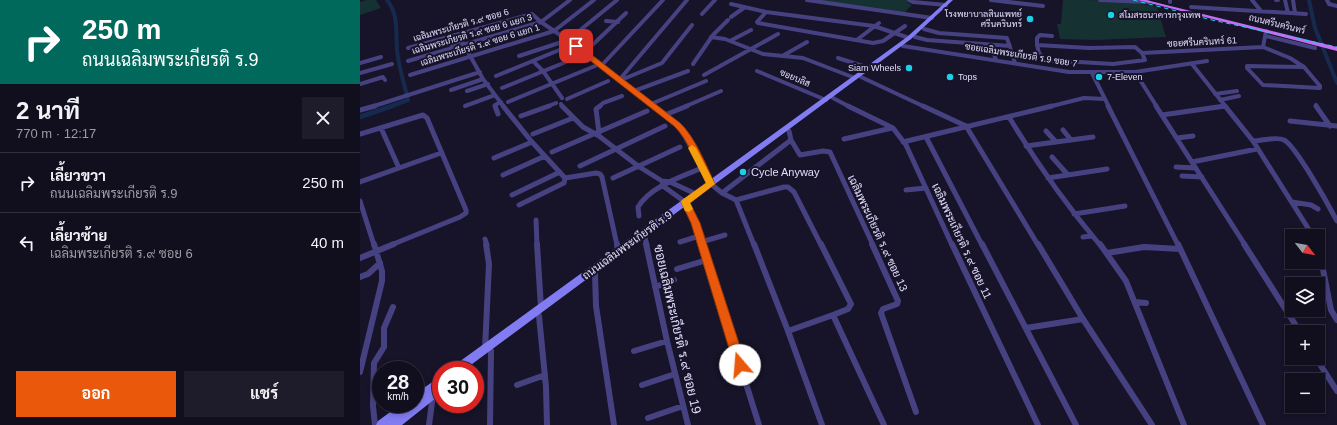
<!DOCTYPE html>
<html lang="th">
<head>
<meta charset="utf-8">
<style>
	:root { --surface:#110e1e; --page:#1e1c2b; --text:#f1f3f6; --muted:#9c9ca4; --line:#302e3c; --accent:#ea580c }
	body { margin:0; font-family:Arial,Sarabun,sans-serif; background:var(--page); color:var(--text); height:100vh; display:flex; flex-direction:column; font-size:15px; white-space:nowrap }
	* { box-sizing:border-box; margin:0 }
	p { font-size:13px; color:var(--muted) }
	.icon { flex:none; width:22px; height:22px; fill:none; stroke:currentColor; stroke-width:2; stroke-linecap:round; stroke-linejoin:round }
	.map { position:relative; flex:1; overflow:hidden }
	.drawer { display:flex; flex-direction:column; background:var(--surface); width:360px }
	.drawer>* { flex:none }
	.hud { background:#00695c; color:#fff; overflow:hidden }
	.needle { width:26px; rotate:121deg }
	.controls { position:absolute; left:925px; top:229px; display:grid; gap:8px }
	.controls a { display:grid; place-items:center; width:40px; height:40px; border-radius:0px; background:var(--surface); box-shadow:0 2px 6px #0003,0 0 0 1px var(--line); font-size:20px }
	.speed { position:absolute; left:12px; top:361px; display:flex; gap:8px; font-size:20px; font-weight:700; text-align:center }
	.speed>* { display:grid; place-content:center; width:52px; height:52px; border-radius:50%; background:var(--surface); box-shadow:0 2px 6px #0003,0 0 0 1px var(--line); line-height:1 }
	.speed small { font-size:10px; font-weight:400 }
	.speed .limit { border:6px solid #d22; background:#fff; color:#111 }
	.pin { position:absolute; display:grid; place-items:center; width:34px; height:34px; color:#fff; margin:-17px; border-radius:8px; box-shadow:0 2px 6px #0006 }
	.me { position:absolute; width:44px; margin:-22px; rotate:342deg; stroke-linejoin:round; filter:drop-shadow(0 0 3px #0008) }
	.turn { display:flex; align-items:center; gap:14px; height:84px; padding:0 16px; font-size:18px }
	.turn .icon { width:52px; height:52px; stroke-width:2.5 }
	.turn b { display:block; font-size:28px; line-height:34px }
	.round { display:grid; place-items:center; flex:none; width:42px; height:42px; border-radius:0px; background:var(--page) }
	.head { display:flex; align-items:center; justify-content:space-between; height:68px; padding:0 16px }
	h1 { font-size:24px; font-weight:700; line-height:30px }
	.button { display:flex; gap:8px; margin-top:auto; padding:8px 16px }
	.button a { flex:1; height:46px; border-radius:0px; background:var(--accent); color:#fff; font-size:16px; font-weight:700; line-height:46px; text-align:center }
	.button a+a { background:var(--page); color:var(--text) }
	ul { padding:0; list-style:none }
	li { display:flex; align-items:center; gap:12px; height:60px; padding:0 16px; border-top:1px solid var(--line) }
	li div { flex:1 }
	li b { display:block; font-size:15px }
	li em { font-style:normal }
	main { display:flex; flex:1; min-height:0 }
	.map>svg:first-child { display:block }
	.green { fill:#163131 }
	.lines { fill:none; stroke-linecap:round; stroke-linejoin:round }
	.canal-far1 { stroke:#162a4e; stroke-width:4 }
	.canal { stroke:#162a4e; stroke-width:5 }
	.street-far2 { stroke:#464282; stroke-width:4 }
	.street-far1 { stroke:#464282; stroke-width:5 }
	.street { stroke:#464282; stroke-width:6 }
	.secondary { fill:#827cf3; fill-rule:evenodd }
	.primary { fill:#c36ef2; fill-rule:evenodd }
	.rail { stroke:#1ad1ea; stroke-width:1; stroke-dasharray:4.5 3.5; stroke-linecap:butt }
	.route { fill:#ea580c; stroke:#983908 }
	.slow { fill:#f59e0b }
	.poi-dot { fill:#1ad1ea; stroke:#171328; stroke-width:1.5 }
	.labels { text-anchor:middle; stroke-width:4; stroke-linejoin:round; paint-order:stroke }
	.far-poi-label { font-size:9px; fill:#e1dcfc; stroke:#171328; text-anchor:start }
	.far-street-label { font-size:9px; fill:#e1dcfc; stroke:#171328 }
	.poi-label { font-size:11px; fill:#e1dcfc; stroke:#171328; text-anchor:start }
	.street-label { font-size:11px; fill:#e1dcfc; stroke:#171328 }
	.near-street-label { font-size:13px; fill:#e1dcfc; stroke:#171328 }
</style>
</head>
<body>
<main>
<section class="drawer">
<div class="hud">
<div class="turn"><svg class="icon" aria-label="right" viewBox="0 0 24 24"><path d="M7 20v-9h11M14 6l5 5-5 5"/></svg><div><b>250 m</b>ถนนเฉลิมพระเกียรติ ร.9</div></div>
</div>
<div class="head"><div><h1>2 นาที</h1><p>770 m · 12:17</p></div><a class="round"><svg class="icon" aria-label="close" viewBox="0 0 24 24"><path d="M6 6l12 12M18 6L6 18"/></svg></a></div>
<ul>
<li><svg class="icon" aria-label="right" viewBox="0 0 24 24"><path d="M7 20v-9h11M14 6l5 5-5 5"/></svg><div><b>เลี้ยวขวา</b><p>ถนนเฉลิมพระเกียรติ ร.9</p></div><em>250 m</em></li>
<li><svg class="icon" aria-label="left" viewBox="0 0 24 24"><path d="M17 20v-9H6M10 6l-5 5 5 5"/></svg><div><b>เลี้ยวซ้าย</b><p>เฉลิมพระเกียรติ ร.๙ ซอย 6</p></div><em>40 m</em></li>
</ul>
<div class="button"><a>ออก</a><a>แชร์</a></div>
</section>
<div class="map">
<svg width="977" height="425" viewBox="0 0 977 425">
	<rect width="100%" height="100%" fill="#171328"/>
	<path class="green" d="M 6,0 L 16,0 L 21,8 L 0,15 L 0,2 Z
		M 453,0 L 548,0 L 547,2 L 552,5 L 544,13 Z
		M 703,0 C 733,0 769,0 797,7 L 806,37 L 735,40 L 700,39 L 697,24 L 701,24 Z"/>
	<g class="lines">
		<path class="canal-far1" d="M 27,0 C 41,18 34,37 38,57 C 40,72 45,86 48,100 L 29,107
			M 949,0 L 955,28 L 977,83"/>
		<path class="canal" d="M 0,117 L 32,106"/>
		<path class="street-far2" d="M 447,0 L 572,18
			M 549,0 L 553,2 L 586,5
			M 631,0 L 683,6
			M 740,0 L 788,2
			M 810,0 L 810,2
			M 892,0 L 901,11
			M 916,0 L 918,0
			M 925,0 L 928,13
			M 933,0 L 935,13
			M 967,0 L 969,4 L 977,6
			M 371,4 L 406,12 L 514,26 L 549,38
			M 831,7 L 946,14
			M 406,12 L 397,22 L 398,23 L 513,43 L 523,41 L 545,26
			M 342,14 L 355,0
			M 371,17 L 385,7
			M 246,21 L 258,22
			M 564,29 L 579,33 L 647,38 L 655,63
			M 98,34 L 123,79 L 144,107
			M 906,36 L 955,48
			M 351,37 L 365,39 L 403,54 L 443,58 L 495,78
			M 555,37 L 567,40 L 650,46
			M 498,39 L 519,23
			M 370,41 L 391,30
			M 91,44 L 101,41
			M 677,45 L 729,48 L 775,47 L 782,53 L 785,60 L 753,64 L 685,60 L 679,53 Z
			M 677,45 L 677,38 L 680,35 L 692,36
			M 543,46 L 709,72 L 775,72 L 847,61
			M 631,46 L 636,60
			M 903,47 L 930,58 L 944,67
			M 48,48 L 172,14 L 181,22 L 225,52 L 295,107
			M 91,48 L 96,55
			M 225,52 L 266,13
			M 782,53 L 903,47 L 906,31
			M 424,55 L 447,42
			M 159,56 L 208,40 L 257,0
			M 478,58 L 509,68
			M 48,61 L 181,22 L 210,0
			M 173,61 L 183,71 L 202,98
			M 0,63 L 21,57
			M 333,64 L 353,35 L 368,20
			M 832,64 L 866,107
			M 242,65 L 303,0
			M 887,66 L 944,67 L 960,86 L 960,88 L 903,85 L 887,68 Z
			M 397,71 L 466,100
			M 775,72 L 797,107
			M 0,73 L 32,64
			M 732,73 L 749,107
			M 50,75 L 194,31 L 234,0
			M 344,75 L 418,34
			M 136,76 L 209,46
			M 501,77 L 565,107
			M 260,79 L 327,0
			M 261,80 L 302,63 L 332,25
			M 0,84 L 23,77 L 25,80
			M 142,88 L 223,55
			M 91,90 L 123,79
			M 107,91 L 128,84
			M 274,91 L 328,71
			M 855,94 L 877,91
			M 473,98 L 490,107
			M 207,99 L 248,81
			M 860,100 L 879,96
			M 148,102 L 235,66
			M 201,104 L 203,107
			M 291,104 L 346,81
			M 956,105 L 957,107
			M 105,106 L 135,95
			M 11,107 L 120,72
			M 136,107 L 135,105 L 141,102
			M 186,107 L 196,103
			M 239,107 L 243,103 L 262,96
			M 324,107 L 361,91
			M 688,107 L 724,98 L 745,99
			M 860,107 L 865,106"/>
		<path class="street-far1" d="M 135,106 L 138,114
			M 143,106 L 172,142 L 205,178 L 236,173 L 240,174 L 242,177 L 257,245
			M 202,106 L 223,127 L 239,136 L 278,166 L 302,181 L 310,182 L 336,194
			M 294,106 L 317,124 L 321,129 L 351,184 L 362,193 L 376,200
			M 488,106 L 533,128 L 546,145 L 592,245
			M 563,106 L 606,126
			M 748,106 L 818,245
			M 796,106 L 885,245
			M 865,106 L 893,141 L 953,236
			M 956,106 L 970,126
			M 0,110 L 15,106
			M 305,115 L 327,106
			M 802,115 L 865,106
			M 161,116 L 189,106
			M 649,117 C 676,162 706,205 740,245
			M 930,121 L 977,126
			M 606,126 L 678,245
			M 21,128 L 39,168
			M 703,130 L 711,140
			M 429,131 L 431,140 L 440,155 L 463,151 L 470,152 L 513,245
			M 686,131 L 696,142
			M 239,133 L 236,109 L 240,106
			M 0,134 L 63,115 L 67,118 L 106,210 L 106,213 L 100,217 L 31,245
			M 173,134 L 213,118
			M 566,137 L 622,245
			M 817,138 L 833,136
			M 484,139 L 532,128
			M 893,141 C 902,141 916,136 924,140 C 936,146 969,206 977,221
			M 543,142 L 692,106
			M 666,146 L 733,137
			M 192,152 L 287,111
			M 692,157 L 708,175
			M 134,158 L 172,142
			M 832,162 L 897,149
			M 220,166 L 305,126
			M 816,167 L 836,168
			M 143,175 L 185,156
			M 822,176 L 842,177
			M 253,178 L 320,147
			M 688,178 L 747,169
			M 302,181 L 303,186 L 325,202 L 335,223 L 342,245
			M 0,182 L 81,153
			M 546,190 L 566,188
			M 362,193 L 431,140
			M 152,195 L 200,172
			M 0,201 L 14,245
			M 932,202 L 951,205 L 958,209
			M 159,205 L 204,183 L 205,178
			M 714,214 L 765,206
			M 279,216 L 278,207 C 291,186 321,177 342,168
			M 176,220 L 177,245
			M 723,237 L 732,236
			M 285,238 L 287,245
			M 125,239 L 127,245
			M 320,242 L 339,236
			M 341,242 L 365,235
			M 394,245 L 376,200 L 424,187 L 428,187 L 434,192 L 461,245"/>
		<path class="street" d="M 177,244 L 181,308
			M 257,244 L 258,251
			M 286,244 L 307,341 L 328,425
			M 342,244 L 399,425
			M 394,244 L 428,331 L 462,425
			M 461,244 L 491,304 L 488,309 L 473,315 L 524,425
			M 512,244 L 538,301 L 537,304 L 523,309 L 521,313 L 556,412
			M 592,244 L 678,425
			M 622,244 L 716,425
			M 678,244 L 723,319 L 792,425
			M 740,244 L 766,281 L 824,425
			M 818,244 L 903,425
			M 884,244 L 940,332
			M 958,244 L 971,310 L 977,320
			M 747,253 L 784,247 L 820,249
			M 0,258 L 34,244
			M 317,269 L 347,260
			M 235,274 L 236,306 L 254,425
			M 0,277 L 8,274 L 20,263
			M 295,287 L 314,280
			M 775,302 L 786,303
			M 179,316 L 186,387 L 187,425
			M 666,328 L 723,319
			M 428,331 L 473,315
			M 125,349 L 129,264 L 126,244
			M 274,351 L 307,341
			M 956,358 L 977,391
			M 0,372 L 22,281 L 22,271 L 14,244
			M 157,385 L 185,375
			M 282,385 L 315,374
			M 288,418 L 323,406
			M 15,425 L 13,406 L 14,363 L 24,347 L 24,328 L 33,307
			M 69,425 L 73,395
			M 130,425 L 131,351"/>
		<path class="secondary" d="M 588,0 L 593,0 L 551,39 L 104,370 L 91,370 L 92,367 L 547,37 Z
			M 81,376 L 81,394 L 42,425 L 16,425 L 18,421 L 41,404 L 55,404 L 55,394 Z"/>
		<path class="primary" d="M 778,0 L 786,0 L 977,47 L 977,51 Z"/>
		<path class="rail" d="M 773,0 L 852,20 L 977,47"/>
	</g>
	<path class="route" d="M 214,45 L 219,45 L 320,123 C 335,137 346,165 355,184 L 330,203 L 340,223 L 386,365 L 384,369 L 380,370 L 376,369 L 374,365 L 331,223 L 321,202 L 346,183 C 338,166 328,139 314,126 L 214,48 Z"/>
	<path class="slow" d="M 332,145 L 336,148 L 355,184 L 330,203 L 333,209 L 329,212 L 325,211 L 321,202 L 322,200 L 346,183 L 328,148 Z"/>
	<g class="poi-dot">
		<circle cx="751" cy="15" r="4"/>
		<circle cx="670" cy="19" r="4"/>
		<circle cx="549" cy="68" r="4"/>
		<circle cx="590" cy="77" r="4"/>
		<circle cx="739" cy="77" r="4"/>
		<circle cx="383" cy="172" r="4"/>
	</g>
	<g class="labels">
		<g class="far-poi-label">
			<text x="662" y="17" text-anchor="end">โรงพยาบาลสินแพทย์<tspan x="662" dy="10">ศรีนครินทร์</tspan></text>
			<text x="759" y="18">สโมสรธนาคารกรุงเทพ</text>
			<text x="541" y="71" text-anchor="end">Siam Wheels</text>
			<text x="598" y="80">Tops</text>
			<text x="747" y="80">7-Eleven</text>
		</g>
		<g class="far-street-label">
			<text transform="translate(917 24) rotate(14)" y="3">ถนนศรีนครินทร์</text>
			<text transform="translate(101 25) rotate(-16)" y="3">เฉลิมพระเกียรติ ร.๙ ซอย 6</text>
			<text transform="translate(112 34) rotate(-16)" y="3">เฉลิมพระเกียรติ ร.๙ ซอย 6 แยก 3</text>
			<text transform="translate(842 42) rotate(-3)" y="3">ซอยศรีนครินทร์ 61</text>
			<text transform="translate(120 45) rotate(-17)" y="3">เฉลิมพระเกียรติ ร.๙ ซอย 6 แยก 1</text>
			<text transform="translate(661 55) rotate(9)" y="3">ซอยเฉลิมพระเกียรติ ร.9 ซอย 7</text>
			<text transform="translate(435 78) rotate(23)" y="3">ซอยบลิส</text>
		</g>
		<g class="poi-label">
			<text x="391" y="176">Cycle Anyway</text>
		</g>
		<g class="street-label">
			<text transform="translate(518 233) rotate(65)" y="4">เฉลิมพระเกียรติ ร.๙ ซอย 13</text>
			<text transform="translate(602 241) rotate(65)" y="4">เฉลิมพระเกียรติ ร.๙ ซอย 11</text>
			<text transform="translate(267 245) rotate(-36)" y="4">ถนนเฉลิมพระเกียรติ ร.9</text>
		</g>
		<g class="near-street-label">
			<text transform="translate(318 329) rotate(77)" y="5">ซอยเฉลิมพระเกียรติ ร.๙ ซอย 19</text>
		</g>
	</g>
</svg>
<div class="controls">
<a><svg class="needle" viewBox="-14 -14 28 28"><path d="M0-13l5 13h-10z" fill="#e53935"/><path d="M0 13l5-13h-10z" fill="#9c9ca4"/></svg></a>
<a><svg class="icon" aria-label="layers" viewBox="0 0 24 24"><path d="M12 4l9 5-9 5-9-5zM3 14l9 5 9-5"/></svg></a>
<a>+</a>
<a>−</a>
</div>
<div class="speed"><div>28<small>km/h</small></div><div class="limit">30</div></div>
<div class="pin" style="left:216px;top:46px;background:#d93025"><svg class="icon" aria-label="arrive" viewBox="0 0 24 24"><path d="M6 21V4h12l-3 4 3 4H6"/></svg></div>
<svg class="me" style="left:380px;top:365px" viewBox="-20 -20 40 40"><circle r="19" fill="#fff"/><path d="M0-13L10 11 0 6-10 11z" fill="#ea580c"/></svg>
</div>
</main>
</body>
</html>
